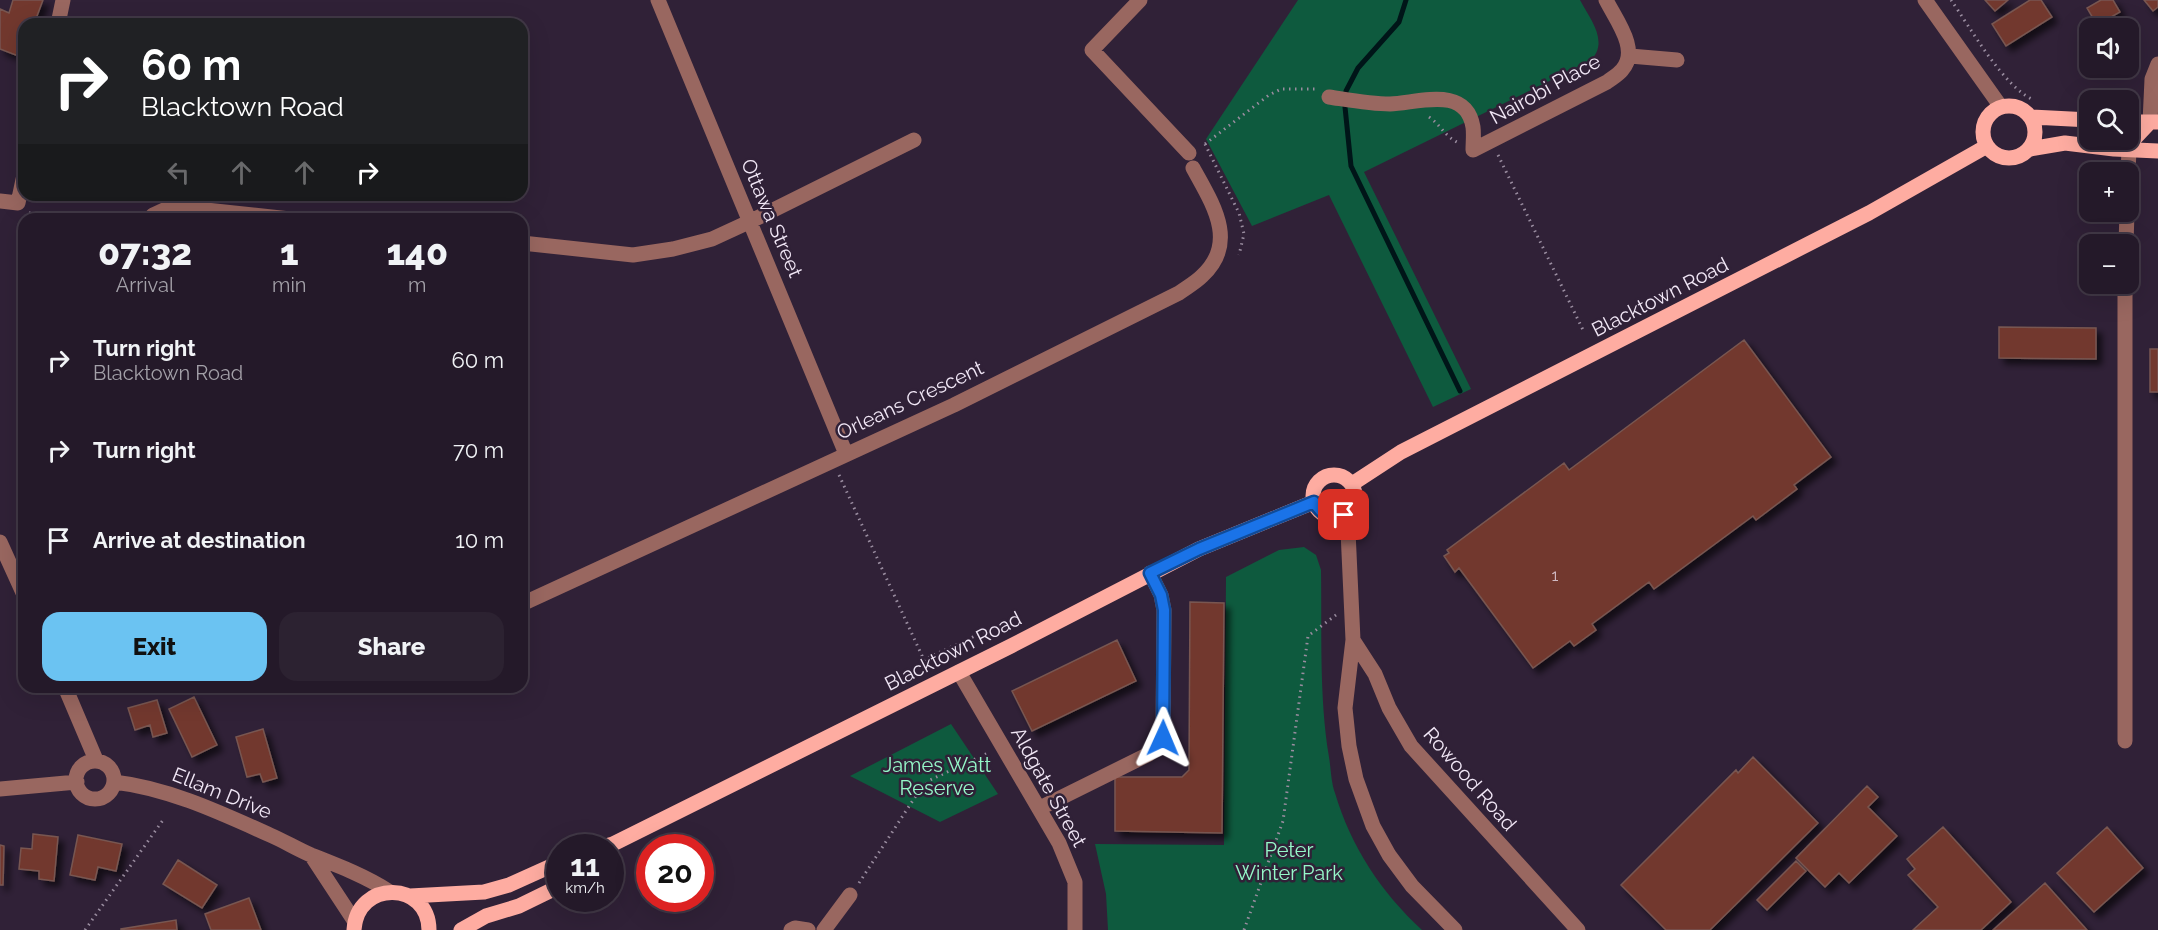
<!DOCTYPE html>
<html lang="en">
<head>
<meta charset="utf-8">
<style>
	:root { --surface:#241929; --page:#2c2231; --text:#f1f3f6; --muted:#a3a0a8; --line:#413846; --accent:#6bc3f2 }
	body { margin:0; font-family:Raleway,sans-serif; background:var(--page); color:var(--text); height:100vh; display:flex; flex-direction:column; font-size:22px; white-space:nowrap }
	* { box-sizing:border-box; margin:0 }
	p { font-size:20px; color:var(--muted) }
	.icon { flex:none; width:33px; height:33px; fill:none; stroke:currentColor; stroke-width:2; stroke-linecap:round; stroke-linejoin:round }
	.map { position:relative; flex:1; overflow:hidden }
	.side { position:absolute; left:18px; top:213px; width:510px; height:480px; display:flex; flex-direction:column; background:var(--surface); border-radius:18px; box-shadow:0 6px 24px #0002,0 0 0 2px var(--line) }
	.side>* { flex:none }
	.top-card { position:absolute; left:18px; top:18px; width:510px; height:183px; border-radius:18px; box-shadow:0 6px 24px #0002,0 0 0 2px var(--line); background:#202124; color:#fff; overflow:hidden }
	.tools { position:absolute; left:2079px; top:18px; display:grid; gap:12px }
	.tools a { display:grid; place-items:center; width:60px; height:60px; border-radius:12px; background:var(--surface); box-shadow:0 6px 24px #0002,0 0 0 2px var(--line); font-size:30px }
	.speed { position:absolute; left:546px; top:834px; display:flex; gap:12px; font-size:30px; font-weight:700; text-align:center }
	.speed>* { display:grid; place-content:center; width:78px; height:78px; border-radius:50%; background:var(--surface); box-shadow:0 6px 24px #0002,0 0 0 2px var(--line); line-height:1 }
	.speed small { font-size:15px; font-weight:400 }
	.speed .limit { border:9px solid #d22; background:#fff; color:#111 }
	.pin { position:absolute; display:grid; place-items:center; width:51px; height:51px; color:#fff; margin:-26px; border-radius:12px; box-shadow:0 3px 9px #0006 }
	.me { position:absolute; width:66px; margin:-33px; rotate:1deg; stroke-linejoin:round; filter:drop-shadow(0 0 4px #0008) }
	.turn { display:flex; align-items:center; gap:21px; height:126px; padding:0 24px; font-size:27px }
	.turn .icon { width:78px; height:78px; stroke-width:2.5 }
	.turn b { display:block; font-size:42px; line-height:51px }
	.lanes { display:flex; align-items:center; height:57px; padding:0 24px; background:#0003; justify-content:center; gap:30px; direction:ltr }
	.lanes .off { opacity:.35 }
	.eta { display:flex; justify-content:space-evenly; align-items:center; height:102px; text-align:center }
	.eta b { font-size:36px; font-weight:800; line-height:42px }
	.primary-button { display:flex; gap:12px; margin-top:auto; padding:12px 24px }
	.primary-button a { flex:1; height:69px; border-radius:18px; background:var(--accent); color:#111; font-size:24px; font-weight:800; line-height:69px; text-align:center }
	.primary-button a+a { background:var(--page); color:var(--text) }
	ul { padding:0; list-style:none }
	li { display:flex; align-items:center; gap:18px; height:90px; padding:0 24px }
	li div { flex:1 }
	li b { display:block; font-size:22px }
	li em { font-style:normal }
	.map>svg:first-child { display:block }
	.green { fill:#0e5a3e }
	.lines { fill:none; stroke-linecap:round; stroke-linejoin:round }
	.stream { stroke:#001518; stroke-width:5 }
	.building { fill:#72372d; stroke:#785751; stroke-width:1.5; filter:url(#shadow) }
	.path { stroke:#9a8da0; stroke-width:3; stroke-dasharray:1.5 4.5; stroke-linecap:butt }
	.minor { stroke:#996760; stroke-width:15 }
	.major { stroke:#feaca1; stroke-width:15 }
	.route-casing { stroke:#114b97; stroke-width:15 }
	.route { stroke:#1a73e8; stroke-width:10 }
	.labels { text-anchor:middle; stroke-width:5; stroke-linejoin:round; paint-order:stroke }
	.number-label { font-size:16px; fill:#d1bbc4 }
	.street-label { font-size:20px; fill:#f1e7f6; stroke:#302137 }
	.park-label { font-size:20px; fill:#95f8c9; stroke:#302137 }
</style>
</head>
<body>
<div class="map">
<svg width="2158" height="930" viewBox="0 0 2158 930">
	<defs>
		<filter id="shadow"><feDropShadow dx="5.5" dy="5.5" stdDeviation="3" flood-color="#0009"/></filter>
	</defs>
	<rect width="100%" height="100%" fill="#302137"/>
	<path class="green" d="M 1298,0 L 1580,0 C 1590,19 1610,42 1590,61 L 1364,172 L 1471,389 L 1433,407 L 1329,195 L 1252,226 L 1206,139 Z
		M 1304,547 L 1316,555 L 1321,570 C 1322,632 1319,696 1329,757 C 1331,769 1331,782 1335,793 C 1351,847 1381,892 1422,930 L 1108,930 L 1106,894 L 1095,844 L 1224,845 L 1226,577 L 1279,550 Z
		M 951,724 L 998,794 L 940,822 L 850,776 Z"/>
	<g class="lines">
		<path class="stream" d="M 1406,0 L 1399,22 L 1358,68 L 1346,91 L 1345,107 L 1351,166 L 1460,391"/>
	</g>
	<path class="building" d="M 13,0 L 43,0 L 34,24 L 24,24 L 24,49 L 21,57 L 0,49 L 0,9 L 9,13 Z
		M 1985,0 L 2008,0 L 1995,11 Z
		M 2030,0 L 2041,0 L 2052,17 L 2006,46 L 1992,24 Z
		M 2101,0 L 2113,0 L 2120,12 L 2097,25 L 2087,8 Z
		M 2144,0 L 2158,0 L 2158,7 L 2153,11 Z
		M 1999,327 L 2096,328 L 2096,359 L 1999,358 Z
		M 1744,340 L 1831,457 L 1794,485 L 1797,489 L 1756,520 L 1753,516 L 1654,589 L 1649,582 L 1592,624 L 1596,630 L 1574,646 L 1570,641 L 1533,668 L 1459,568 L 1455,572 L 1444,556 L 1449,553 L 1447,550 L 1564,463 L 1569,470 Z
		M 2150,349 L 2158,349 L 2158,392 L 2150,392 Z
		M 1190,602 L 1224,603 L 1222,833 L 1115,831 L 1115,777 L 1182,777 L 1189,770 Z
		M 1117,640 L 1136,681 L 1032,731 L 1012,691 Z
		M 194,697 L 217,745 L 192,757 L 169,709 Z
		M 157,700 L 167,733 L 153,737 L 150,725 L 135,730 L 128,708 Z
		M 263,729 L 277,778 L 263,782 L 260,774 L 247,777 L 236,737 Z
		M 1753,757 L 1818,823 L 1710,930 L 1666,930 L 1621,885 L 1736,770 L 1738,773 Z
		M 1867,786 L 1878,797 L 1868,807 L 1897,836 L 1849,883 L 1839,873 L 1825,887 L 1796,858 Z
		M 1943,827 L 2011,902 L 1981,930 L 1913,930 L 1938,907 L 1908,875 L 1915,869 L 1907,859 Z
		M 2107,827 L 2143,868 L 2094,912 L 2057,873 Z
		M 33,834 L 58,837 L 54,881 L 39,879 L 39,871 L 19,869 L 21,848 L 32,849 Z
		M 78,835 L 122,844 L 116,871 L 98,867 L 95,880 L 70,875 Z
		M 0,845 L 4,846 L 3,885 L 0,885 Z
		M 178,860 L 217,885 L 202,908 L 163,884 Z
		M 1796,861 L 1806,871 L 1767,910 L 1757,900 Z
		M 2045,883 L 2087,930 L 1993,930 Z
		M 249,898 L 261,930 L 211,930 L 205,914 Z
		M 176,920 L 177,930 L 121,930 L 121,929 Z"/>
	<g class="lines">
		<path class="path" d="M 1951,0 C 1970,27 2004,88 2034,100
			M 1429,117 C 1441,125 1445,137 1459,143
			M 1205,144 L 1269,95 L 1281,89 L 1317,89
			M 1205,144 L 1239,213 L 1244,234 L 1239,255
			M 1498,155 L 1584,332
			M 29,213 L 114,216 L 122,219
			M 839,475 L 929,671
			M 923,660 L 1001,624
			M 859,883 L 919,791 L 930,780 L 988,753
			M 85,930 L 163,820
			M 1244,930 L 1283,821 L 1308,636 L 1336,615"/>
		<path class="minor" d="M 658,0 L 846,454
			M 1140,0 L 1092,50 L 1189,153
			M 1925,0 L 2001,107
			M 58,24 L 63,0
			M 1630,56 L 1677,60
			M 1329,97 C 1349,100 1370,104 1390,104 C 1418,103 1466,85 1473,127 C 1474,134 1473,143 1473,150 L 1607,82 C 1612,78 1618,75 1622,70 C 1640,50 1616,20 1606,0
			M 2150,122 L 2152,79 L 2158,64
			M 2128,172 L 2129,150
			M 0,201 L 18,203 L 24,175
			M 150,219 L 153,215 L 166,209 L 187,208 L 290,219
			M 522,243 L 633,255 L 673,249 L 712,239 L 751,221 L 914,140
			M 2126,244 L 2127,212
			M 1344,515 L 1348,531 L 1353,640 L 1345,708 L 1349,746 L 1356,779 L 1373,826 L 1389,855 L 1412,886 L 1455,930
			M 0,542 L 24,595
			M 522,604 L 954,405 L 1179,293 C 1187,287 1195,283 1202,276 C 1239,242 1212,203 1193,168
			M 1353,640 L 1375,674 L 1389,708 L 1411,746 L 1578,930
			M 959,672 L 1059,843 L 1075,882 L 1075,930
			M 65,687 L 96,760
			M 2125,741 L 2125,284
			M76 780a19 19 0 1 1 38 0a19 19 0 1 1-38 0Z
			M 114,782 C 168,788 221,813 270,835 C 284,841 297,849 311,855 C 339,866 365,876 390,892
			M 0,789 L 77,782
			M 1040,808 L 1149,754 L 1159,746 L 1163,738 L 1164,610 L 1161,595 L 1150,573
			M 311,855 L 355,922
			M 791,930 L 795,928 L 808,930
			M 824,930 L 850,895"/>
		<path class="major" d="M1983 132a26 26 0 1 1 52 0a26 26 0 1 1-52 0Z
			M 2031,117 L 2090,120
			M 2128,122 L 2158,122
			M 2113,143 L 2134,139 L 2150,122
			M 2030,149 L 2065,143 L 2114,149 L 2158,151
			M1313 496a21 21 0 1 1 42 0a21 21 0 1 1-42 0Z
			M 1352,484 L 1401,452 L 1869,213 L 1987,146
			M 599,848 L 613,844 L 1011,646 L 1199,549 L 1314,502
			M 410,896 L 484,892 L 509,885 L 560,862
			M 354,930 C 357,879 429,881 429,930
			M 461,930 L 486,916 L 519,906 L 560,886"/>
	</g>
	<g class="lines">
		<defs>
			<path id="route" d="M 1163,738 L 1164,610 L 1161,595 L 1150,573 L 1199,549 L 1314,502 C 1321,514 1330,519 1344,515"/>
		</defs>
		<use href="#route" class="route-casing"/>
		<use href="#route" class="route"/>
	</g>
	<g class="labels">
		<g class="number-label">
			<text x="1555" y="581">1</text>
		</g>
		<g class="street-label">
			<text transform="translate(1545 89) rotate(-29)" y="7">Nairobi Place</text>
			<text transform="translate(772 218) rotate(67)" y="7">Ottawa Street</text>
			<text transform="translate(1660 297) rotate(-27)" y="7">Blacktown Road</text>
			<text transform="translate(910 400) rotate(-25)" y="7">Orleans Crescent</text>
			<text transform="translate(953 651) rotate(-27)" y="7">Blacktown Road</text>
			<text transform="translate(1470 779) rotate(49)" y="7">Rowood Road</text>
			<text transform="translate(1049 787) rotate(61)" y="7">Aldgate Street</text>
			<text transform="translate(222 793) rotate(22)" y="7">Ellam Drive</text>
		</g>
		<g class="park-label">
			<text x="937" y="772">James Watt<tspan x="937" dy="23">Reserve</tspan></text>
			<text x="1289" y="857">Peter<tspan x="1289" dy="23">Winter Park</tspan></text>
		</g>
	</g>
</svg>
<div class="tools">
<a><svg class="icon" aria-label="sound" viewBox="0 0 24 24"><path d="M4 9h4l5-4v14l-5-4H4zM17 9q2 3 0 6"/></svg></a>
<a><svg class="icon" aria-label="search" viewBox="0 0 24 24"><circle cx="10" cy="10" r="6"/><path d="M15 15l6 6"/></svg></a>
<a>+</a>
<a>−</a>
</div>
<div class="speed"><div>11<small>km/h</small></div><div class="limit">20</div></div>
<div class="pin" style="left:1344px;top:515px;background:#d93025"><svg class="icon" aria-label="arrive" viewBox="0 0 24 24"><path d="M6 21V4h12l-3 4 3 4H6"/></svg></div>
<svg class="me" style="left:1163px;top:738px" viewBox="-20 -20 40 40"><path d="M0-17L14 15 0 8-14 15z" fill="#1a73e8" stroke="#fff" stroke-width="4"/></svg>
<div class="top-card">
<div class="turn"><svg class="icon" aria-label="right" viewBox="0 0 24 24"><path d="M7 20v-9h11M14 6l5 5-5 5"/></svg><div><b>60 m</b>Blacktown Road</div></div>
<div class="lanes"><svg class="icon off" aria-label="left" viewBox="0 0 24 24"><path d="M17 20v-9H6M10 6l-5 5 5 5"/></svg><svg class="icon off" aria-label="ahead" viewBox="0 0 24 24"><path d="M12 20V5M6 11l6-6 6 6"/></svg><svg class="icon off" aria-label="ahead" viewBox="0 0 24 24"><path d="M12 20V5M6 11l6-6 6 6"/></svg><svg class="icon" aria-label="right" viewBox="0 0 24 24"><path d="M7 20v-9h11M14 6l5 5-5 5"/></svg></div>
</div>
<section class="side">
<div class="eta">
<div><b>07:32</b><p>Arrival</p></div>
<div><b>1</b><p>min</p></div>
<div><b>140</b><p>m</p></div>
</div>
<ul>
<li><svg class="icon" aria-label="right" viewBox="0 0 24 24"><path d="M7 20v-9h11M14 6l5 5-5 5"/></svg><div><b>Turn right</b><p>Blacktown Road</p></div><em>60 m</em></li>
<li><svg class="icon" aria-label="right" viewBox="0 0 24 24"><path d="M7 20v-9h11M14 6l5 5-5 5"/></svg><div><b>Turn right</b></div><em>70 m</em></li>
<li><svg class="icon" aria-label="arrive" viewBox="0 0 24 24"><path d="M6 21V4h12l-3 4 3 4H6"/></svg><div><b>Arrive at destination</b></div><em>10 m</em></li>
</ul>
<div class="primary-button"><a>Exit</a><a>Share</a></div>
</section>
</div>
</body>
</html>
